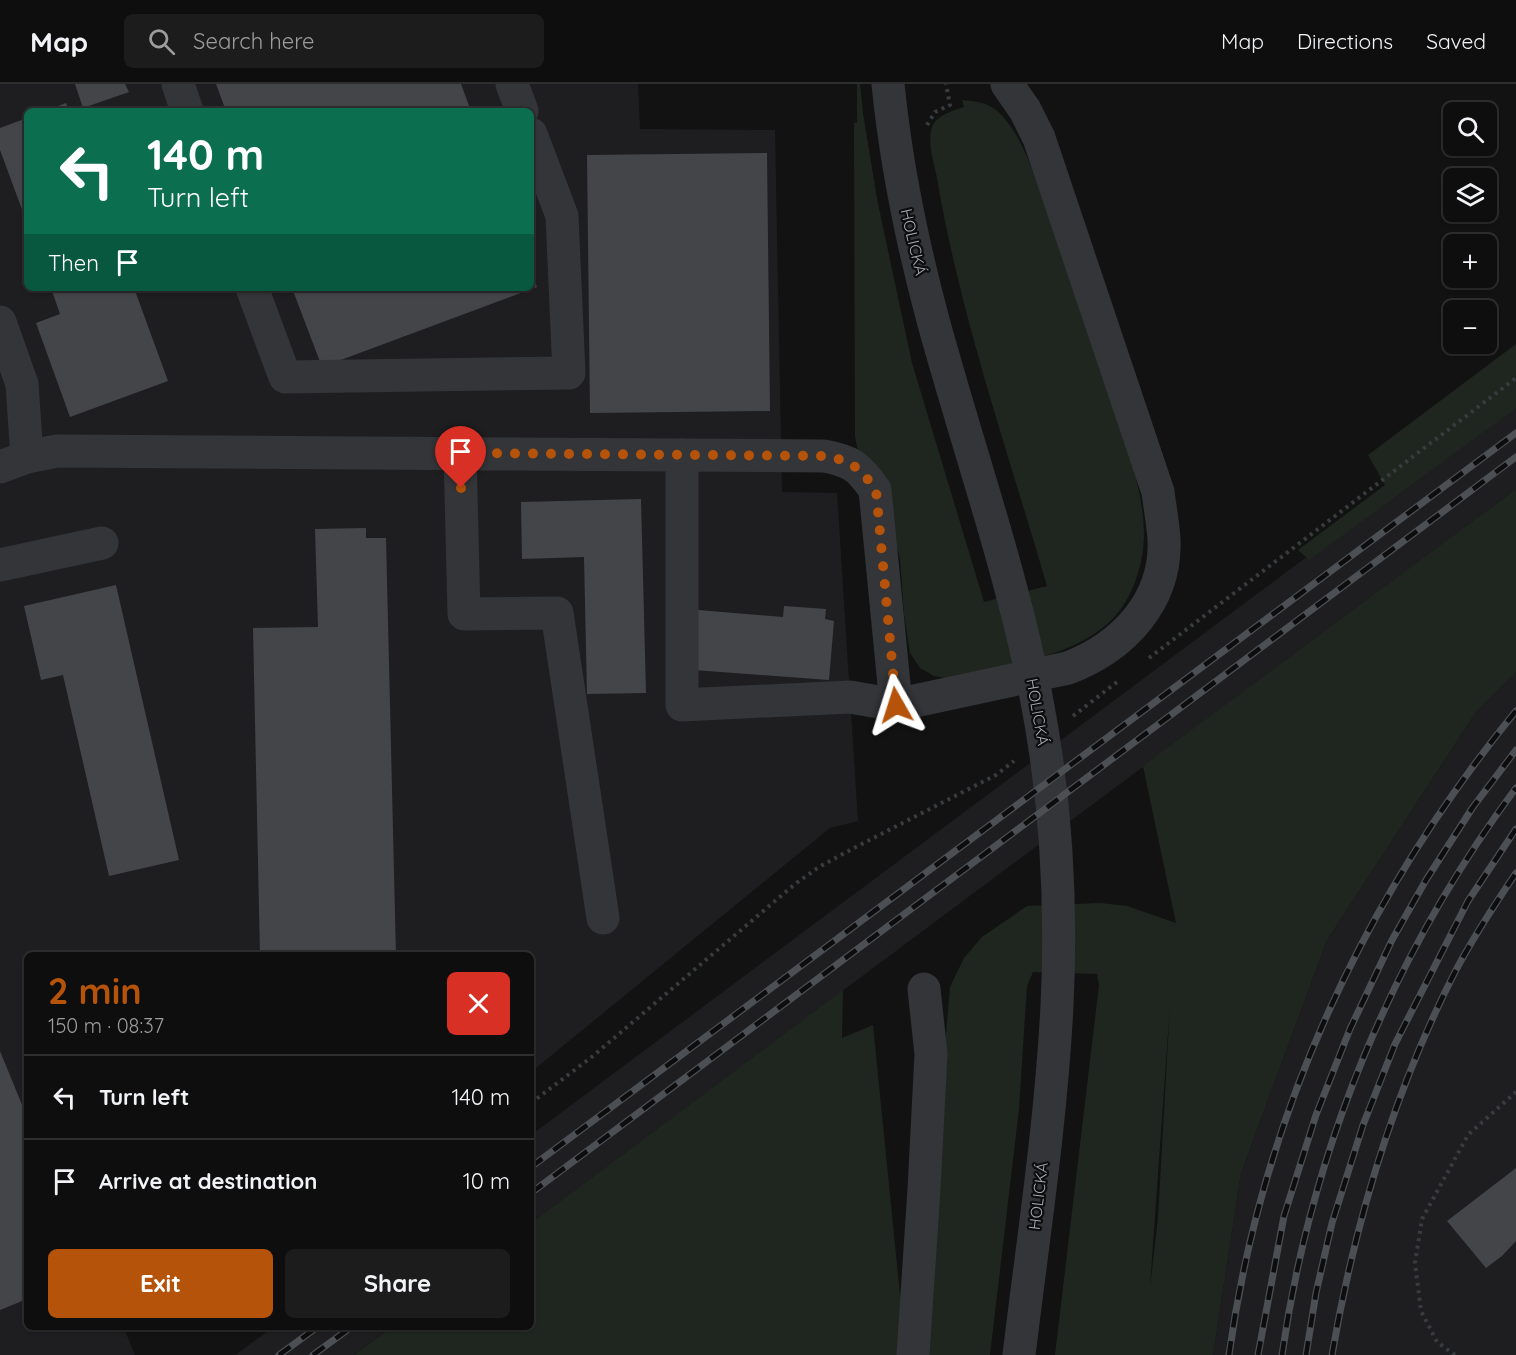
<!DOCTYPE html>
<html lang="en">
<head>
<meta charset="utf-8">
<style>
	:root { --surface:#0e0e0e; --page:#1c1c1c; --text:#f1f3f6; --muted:#9b9c9e; --line:#2e2e2e; --accent:#b45309 }
	body { margin:0; font-family:Quicksand,sans-serif; background:var(--page); color:var(--text); height:100vh; display:flex; flex-direction:column; font-size:22px; white-space:nowrap }
	* { box-sizing:border-box; margin:0 }
	p { font-size:20px; color:var(--muted) }
	.icon { flex:none; width:33px; height:33px; fill:none; stroke:currentColor; stroke-width:2; stroke-linecap:round; stroke-linejoin:round }
	.map { position:relative; flex:1; overflow:hidden }
	.sheet { position:absolute; left:24px; top:868px; width:510px; height:378px; display:flex; flex-direction:column; background:var(--surface); border-radius:9px; box-shadow:0 2px 4px #0004,0 0 0 2px var(--line) }
	.sheet>* { flex:none }
	.guide { position:absolute; left:24px; top:24px; width:510px; height:183px; border-radius:9px; box-shadow:0 2px 4px #0004,0 0 0 2px var(--line); background:#0b6e4f; color:#fff; overflow:hidden }
	.tools { position:absolute; left:1443px; top:18px; display:grid; gap:12px }
	.tools a { display:grid; place-items:center; width:54px; height:54px; border-radius:9px; background:var(--surface); box-shadow:0 2px 4px #0004,0 0 0 2px var(--line); font-size:30px }
	.pin { position:absolute; display:grid; place-items:center; width:51px; height:51px; color:#fff; margin:-62px -26px; border-radius:50% 50% 50% 0; rotate:-45deg; box-shadow:0 0 6px #0007 }
	.pin .icon { rotate:45deg }
	.me { position:absolute; width:66px; margin:-33px; rotate:354deg; stroke-linejoin:round; filter:drop-shadow(0 0 4px #0008) }
	.turn { display:flex; align-items:center; gap:21px; height:126px; padding:0 24px; font-size:27px }
	.turn .icon { width:78px; height:78px; stroke-width:2.5 }
	.turn b { display:block; font-size:42px; line-height:51px }
	.then { display:flex; align-items:center; height:57px; padding:0 24px; background:#0003; gap:12px; font-size:22px }
	.round { display:grid; place-items:center; flex:none; width:63px; height:63px; border-radius:9px; background:var(--page) }
	.headline { display:flex; align-items:center; justify-content:space-between; height:102px; padding:0 24px }
	h1 { font-size:36px; font-weight:700; line-height:45px; color:var(--accent) }
	.primary-button { display:flex; gap:12px; margin-top:auto; padding:12px 24px }
	.primary-button a { flex:1; height:69px; border-radius:9px; background:var(--accent); color:#fff; font-size:24px; font-weight:700; line-height:69px; text-align:center }
	.primary-button a+a { background:var(--page); color:var(--text) }
	ul { padding:0; list-style:none }
	li { display:flex; align-items:center; gap:18px; height:84px; padding:0 24px; border-top:2px solid var(--line) }
	li div { flex:1 }
	li b { display:block; font-size:22px }
	li em { font-style:normal }
	header { display:flex; align-items:center; gap:36px; box-sizing:border-box; height:84px; padding:0 30px; background:var(--surface); border-bottom:2px solid var(--line) }
	header strong { font-size:28px }
	nav { display:flex; gap:33px; margin-inline-start:auto; font-size:21px }
	.search { width:420px; height:54px; background:var(--page); display:flex; align-items:center; gap:15px; box-sizing:border-box; padding:0 21px; border-radius:9px; color:var(--muted); font-size:22px }
	.map>svg:first-child { display:block }
	.built { fill:#1e1e20; fill-rule:evenodd }
	.green { fill:#1f261f; fill-rule:evenodd }
	.building { fill:#444549 }
	.lines { fill:none; stroke-linecap:round; stroke-linejoin:round }
	.path { stroke:#393c3f; stroke-width:4; stroke-dasharray:3 4.5; stroke-linecap:butt }
	.minor { stroke:#333538; stroke-width:33 }
	.rail-casing { stroke:#4c4f53; stroke-width:7 }
	.rail { stroke:#0d0d0e; stroke-width:4.5; stroke-dasharray:14; stroke-linecap:butt }
	.route { stroke:#b45309; stroke-width:10; stroke-dasharray:0 18 }
	.labels { text-anchor:middle; stroke-width:4.5; stroke-linejoin:round; paint-order:stroke }
	.street-label { font-size:16px; fill:#a5abb3; stroke:#0d0d0e }
</style>
</head>
<body>
<header>
<strong>Map</strong>
<div class="search"><svg class="icon" aria-label="search" viewBox="0 0 24 24"><circle cx="10" cy="10" r="6"/><path d="M15 15l6 6"/></svg>Search here</div>
<nav><a>Map</a><a>Directions</a><a>Saved</a></nav>
</header>
<div class="map">
<svg width="1516" height="1271" viewBox="0 0 1516 1271">
	<rect width="100%" height="100%" fill="#121213"/>
	<path class="built" d="M 0,0 L 638,0 L 640,45 L 775,46 L 782,408 L 837,409 L 858,737 L 830,744 L 531,988 L 531,872 L 27,872 L 27,1244 L 124,1244 L 135,1271 L 0,1271 ZM 27,27 L 531,27 L 531,204 L 27,204 Z
		M 1516,317 L 1516,405 L 531,1139 L 531,1051 Z
		M 1516,588 L 1516,1271 L 1213,1271 L 1241,1089 L 1327,856 L 1476,628 Z
		M 272,1244 L 391,1244 L 354,1271 L 235,1271 Z"/>
	<path class="green" d="M 857,0 L 860,0 L 863,29 L 877,115 L 912,279 L 984,518 L 1047,502 C 1008,368 960,231 937,94 C 934,79 926,56 933,41 C 938,31 954,26 964,23 L 962,16 C 973,17 984,18 993,24 C 1022,43 1038,104 1050,136 C 1070,190 1087,245 1105,300 C 1121,347 1143,398 1144,449 C 1144,477 1135,508 1117,530 C 1078,575 1001,582 945,594 L 934,592 L 920,584 L 910,569 L 904,530 L 900,475 L 881,401 L 857,363 L 855,352 L 854,39 L 857,39 Z
		M 1516,260 L 1516,324 L 1309,476 L 1298,466 L 1385,401 L 1368,371 Z
		M 1516,405 L 1516,588 L 1476,628 L 1327,856 L 1241,1089 L 1213,1271 L 1055,1271 L 1099,901 L 1097,890 L 1033,888 L 1027,902 L 1019,1025 L 990,1271 L 925,1271 L 939,1033 L 950,903 L 964,874 L 982,853 L 1027,822 L 1100,819 L 1127,822 L 1176,839 L 1143,682 ZM 1170,921 L 1158,1134 L 1150,1203 L 1150,1202 Z
		M 843,906 L 842,954 L 873,941 L 906,1271 L 354,1271 L 391,1244 L 531,1244 L 531,1139 Z"/>
	<path class="building" d="M 75,0 L 125,0 L 129,8 L 83,24 Z
		M 216,0 L 461,0 L 471,27 L 226,27 Z
		M 66,19 L 69,27 L 45,27 Z
		M 27,34 L 27,139 L 0,66 L 0,44 Z
		M 767,69 L 770,327 L 590,329 L 587,71 Z
		M 531,189 L 537,203 L 322,283 L 292,204 L 531,204 Z
		M 51,204 L 134,204 L 168,297 L 70,333 L 36,239 L 60,230 Z
		M 641,415 L 646,609 L 587,610 L 584,473 L 522,475 L 521,418 Z
		M 366,444 L 366,454 L 386,454 L 396,872 L 260,872 L 253,544 L 318,543 L 315,445 Z
		M 116,501 L 179,776 L 109,792 L 63,591 L 41,596 L 24,522 Z
		M 784,522 L 826,525 L 825,535 L 834,537 L 829,596 L 694,586 L 698,526 L 783,533 Z
		M 0,967 L 27,1033 L 27,1215 L 0,1226 Z
		M 1516,1084 L 1516,1157 L 1502,1172 L 1486,1184 L 1447,1137 Z"/>
	<g class="lines">
		<path class="path" d="M 927,41 L 935,28 L 950,21 L 946,0
			M 1149,574 L 1516,294
			M 1073,632 L 1117,598
			M 531,1019 L 593,972 L 795,800 L 819,783 L 852,765 L 996,691 L 1014,677
			M 1455,1271 L 1437,1258 L 1421,1227 L 1415,1179 L 1422,1135 L 1468,1051 L 1516,1008"/>
		<path class="minor" d="M 178,0 L 187,27
			M 512,0 L 522,27
			M 888,0 C 896,80 912,158 933,236 C 967,361 1011,484 1036,612 C 1056,714 1062,819 1057,922 C 1051,1039 1033,1155 1019,1271
			M 252,204 L 285,293 L 569,289 L 562,132 L 531,50
			M 0,238 L 22,300 L 27,373
			M 460,369 L 464,530 L 557,529 L 603,834
			M 682,371 L 682,621 L 850,613 L 896,621 L 1068,584 C 1123,563 1167,517 1164,455 C 1163,439 1160,424 1158,408 L 1039,54 L 1025,26 L 1007,0
			M 0,383 L 27,373 L 57,367 L 824,372 C 852,377 859,383 875,406 L 896,621
			M 0,481 L 102,459
			M 913,1271 L 924,1105 L 931,970 L 924,905"/>
		<defs>
			<path id="rail" d="M 531,1083 L 1516,349
				M 531,1109 L 1516,373
				M 279,1271 L 316,1244
				M 313,1271 L 350,1244
				M 1229,1271 C 1262,1032 1364,813 1516,627
				M 1258,1271 L 1284,1132 L 1316,1031 L 1350,945 L 1392,856 L 1426,796 L 1473,723 L 1516,666
				M 1282,1271 C 1311,1067 1393,869 1516,704
				M 1306,1271 L 1316,1209 L 1332,1139 L 1363,1041 L 1395,960 L 1468,817 L 1516,745
				M 1332,1271 C 1355,1137 1394,1007 1456,886 C 1474,852 1495,820 1516,789"/>
		</defs>
		<use href="#rail" class="rail-casing"/>
		<use href="#rail" class="rail"/>
	</g>
	<g class="lines">
		<path class="route" d="M 461,404 L 460,369 L 824,372 C 852,377 859,383 876,406 L 896,621"/>
	</g>
	<g class="labels">
		<g class="street-label">
			<text transform="translate(914 158) rotate(77)" y="6">HOLICKÁ</text>
			<text transform="translate(1038 628) rotate(80)" y="6">HOLICKÁ</text>
			<text transform="translate(1038 1112) rotate(-83)" y="6">HOLICKÁ</text>
		</g>
	</g>
</svg>
<div class="tools">
<a><svg class="icon" aria-label="search" viewBox="0 0 24 24"><circle cx="10" cy="10" r="6"/><path d="M15 15l6 6"/></svg></a>
<a><svg class="icon" aria-label="layers" viewBox="0 0 24 24"><path d="M12 4l9 5-9 5-9-5zM3 14l9 5 9-5"/></svg></a>
<a>+</a>
<a>−</a>
</div>
<div class="pin" style="left:461px;top:404px;background:#d93025"><svg class="icon" aria-label="arrive" viewBox="0 0 24 24"><path d="M6 21V4h12l-3 4 3 4H6"/></svg></div>
<svg class="me" style="left:896px;top:621px" viewBox="-20 -20 40 40"><path d="M0-17L14 15 0 8-14 15z" fill="#b45309" stroke="#fff" stroke-width="4"/></svg>
<div class="guide">
<div class="turn"><svg class="icon" aria-label="left" viewBox="0 0 24 24"><path d="M17 20v-9H6M10 6l-5 5 5 5"/></svg><div><b>140 m</b>Turn left</div></div>
<div class="then">Then<svg class="icon" aria-label="arrive" viewBox="0 0 24 24"><path d="M6 21V4h12l-3 4 3 4H6"/></svg></div>
</div>
<section class="sheet">
<div class="headline"><div><h1>2 min</h1><p>150 m · 08:37</p></div><a class="round" style="background:#d93025;color:#fff"><svg class="icon" aria-label="close" viewBox="0 0 24 24"><path d="M6 6l12 12M18 6L6 18"/></svg></a></div>
<ul>
<li><svg class="icon" aria-label="left" viewBox="0 0 24 24"><path d="M17 20v-9H6M10 6l-5 5 5 5"/></svg><div><b>Turn left</b></div><em>140 m</em></li>
<li><svg class="icon" aria-label="arrive" viewBox="0 0 24 24"><path d="M6 21V4h12l-3 4 3 4H6"/></svg><div><b>Arrive at destination</b></div><em>10 m</em></li>
</ul>
<div class="primary-button"><a>Exit</a><a>Share</a></div>
</section>
</div>
</body>
</html>
